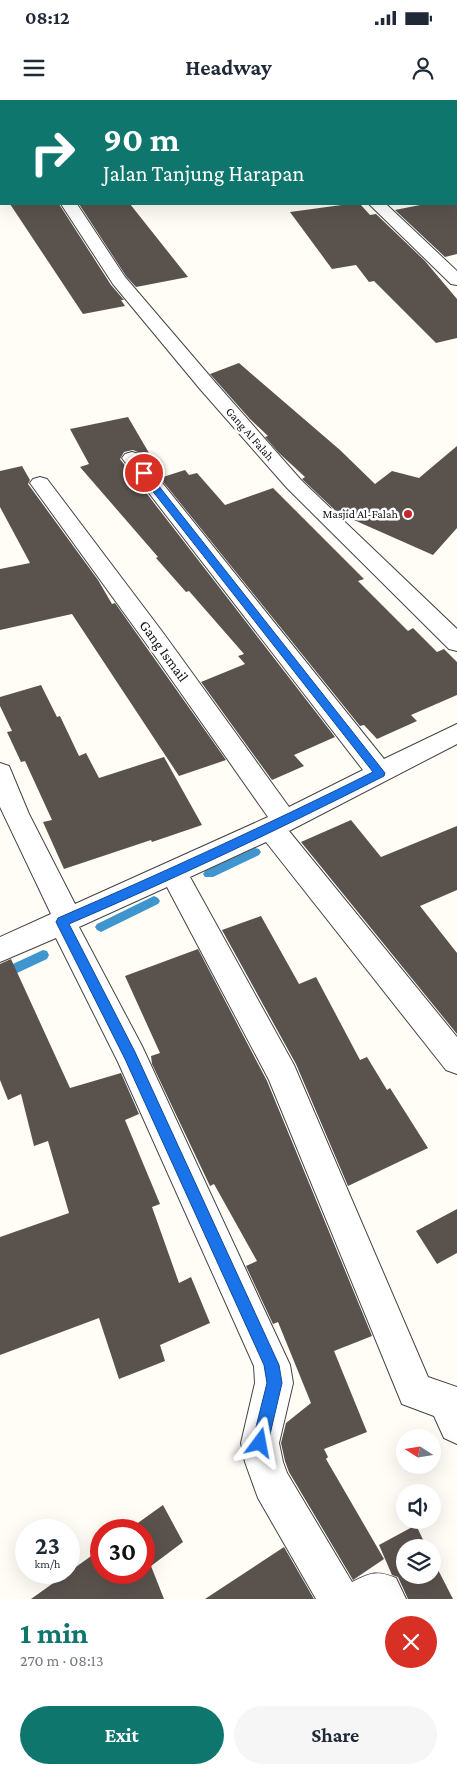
<!DOCTYPE html>
<html lang="en">
<head>
<meta charset="utf-8">
<style>
	:root { --surface:#fff; --page:#f6f6f7; --text:#1f2937; --muted:#747a83; --accent:#0f766e }
	body { margin:0; font-family:"Crimson Pro",serif; background:var(--page); color:var(--text); height:100vh; display:flex; flex-direction:column; font-size:19px; white-space:nowrap }
	* { box-sizing:border-box; margin:0 }
	p { font-size:16px; color:var(--muted) }
	.icon { flex:none; width:28px; height:28px; fill:none; stroke:currentColor; stroke-width:2; stroke-linecap:round; stroke-linejoin:round }
	.map { position:relative; height:1499px; overflow:hidden }
	.drawer { display:flex; flex-direction:column; background:var(--surface); flex:1 }
	.drawer>* { flex:none }
	.hud { position:absolute; left:0px; top:0px; width:458px; height:105px; box-shadow:0 5px 20px #0002; background:#0f766e; color:#fff; overflow:hidden }
	.needle { width:32px; rotate:282deg }
	.fabs { position:absolute; left:396px; top:1329px; display:grid; gap:10px }
	.fabs a { display:grid; place-items:center; width:45px; height:45px; border-radius:50%; background:var(--surface); box-shadow:0 5px 20px #0002; font-size:25px }
	.speed { position:absolute; left:15px; top:1419px; display:flex; gap:10px; font-size:25px; font-weight:700; text-align:center }
	.speed>* { display:grid; place-content:center; width:65px; height:65px; border-radius:50%; background:var(--surface); box-shadow:0 5px 20px #0002; line-height:1 }
	.speed small { font-size:12px; font-weight:400 }
	.speed .limit { border:8px solid #d22; background:#fff; color:#111 }
	.pin { position:absolute; display:grid; place-items:center; width:42px; height:42px; color:#fff; margin:-21px; border:2px solid #fff; border-radius:50%; box-shadow:0 1px 5px #0007 }
	.me { position:absolute; width:55px; margin:-28px; rotate:13deg; stroke-linejoin:round; filter:drop-shadow(0 0 4px #0008) }
	.turn { display:flex; align-items:center; gap:18px; height:105px; padding:0 20px; font-size:22px }
	.turn .icon { width:65px; height:65px; stroke-width:2.5 }
	.turn b { display:block; font-size:35px; line-height:42px }
	.round { display:grid; place-items:center; flex:none; width:52px; height:52px; border-radius:26px; background:var(--page) }
	.headline { display:flex; align-items:center; justify-content:space-between; height:85px; padding:0 20px }
	h1 { font-size:30px; font-weight:700; line-height:38px; color:var(--accent) }
	.cta { display:flex; gap:10px; margin-top:auto; padding:10px 20px }
	.cta a { flex:1; height:58px; border-radius:30px; background:var(--accent); color:#fff; font-size:20px; font-weight:700; line-height:58px; text-align:center }
	.cta a+a { background:var(--page); color:var(--text) }
	.status { display:flex; justify-content:space-between; align-items:center; height:35px; padding:0 25px; background:var(--surface); direction:ltr }
	.status svg { height:14px; fill:currentColor }
	header { display:flex; justify-content:space-between; align-items:center; height:65px; padding:0 20px; background:var(--surface); font-size:22px; font-weight:700 }
	.map>svg:first-child { display:block }
	.lines { fill:none; stroke-linecap:round; stroke-linejoin:round }
	.stream { fill:#3f96cf; fill-rule:evenodd }
	.building { fill:#5a524d }
	.minor-casing { stroke:#444; stroke-width:2 }
	.minor { fill:#fff; fill-rule:evenodd }
	.route { fill:#1a73e8; stroke:#114b97 }
	.poi-dot { fill:#c4262e; stroke:#fff; stroke-width:2 }
	.labels { text-anchor:middle; stroke-width:5; stroke-linejoin:round; paint-order:stroke }
	.far-street-label { font-size:12px; fill:#111; stroke:#fff }
	.far-poi-label { font-size:12px; fill:#111; stroke:#fff; text-anchor:end }
	.street-label { font-size:15px; fill:#111; stroke:#fff }
</style>
</head>
<body>
<div class="status"><b>08:12</b><svg viewBox="0 0 49 12"><path d="M0 12V9h3v3zM5 12V6h3v6zM10 12V3h3v9zM15 12V0h3v12zM26 1h20v11H26zM47 4h2v5h-2z"/></svg></div>
<header><svg class="icon" aria-label="menu" viewBox="0 0 24 24"><path d="M4 6h16M4 12h16M4 18h16"/></svg>Headway<svg class="icon" aria-label="person" viewBox="0 0 24 24"><circle cx="12" cy="8" r="4"/><path d="M4 21q1-7 8-7t8 7"/></svg></header>
<div class="map">
<svg width="457" height="1499" viewBox="0 0 457 1499">
	<rect width="100%" height="100%" fill="#fffdf5"/>
	<g class="lines">
		<path class="stream" d="M 255,748 L 259,749 L 261,752 L 259,755 L 213,777 L 205,777 L 203,774 L 205,771 Z
			M 154,796 L 158,798 L 160,801 L 158,804 L 105,830 L 101,832 L 97,830 L 95,827 L 97,824 Z
			M 43,850 L 47,851 L 49,855 L 47,859 L 0,881 L 0,870 Z"/>
	</g>
	<path class="building" d="M 10,104 L 59,104 L 111,185 L 124,200 L 121,200 L 125,206 L 83,214 Z
		M 79,104 L 130,104 L 188,177 L 136,187 L 126,176 Z
		M 349,104 L 360,104 L 370,115 L 376,114 L 425,161 L 457,199 L 457,238 L 436,243 L 374,181 L 369,182 L 356,165 L 332,169 L 290,112 Z
		M 425,104 L 457,104 L 457,154 L 445,157 L 395,110 Z
		M 239,263 L 340,350 L 375,384 L 392,371 L 419,378 L 457,346 L 457,428 L 433,455 L 338,413 L 302,379 L 305,377 L 279,353 L 265,337 L 268,336 L 250,319 L 210,274 Z
		M 128,317 L 163,377 L 185,370 L 189,375 L 197,373 L 225,405 L 273,388 L 364,479 L 358,481 L 408,531 L 413,528 L 437,552 L 444,549 L 457,562 L 457,595 L 411,615 L 417,621 L 377,639 L 364,625 L 360,626 L 140,353 L 133,350 L 124,352 L 120,359 L 335,637 L 294,655 L 304,666 L 272,680 L 201,582 L 245,564 L 238,556 L 244,554 L 189,491 L 186,492 L 156,458 L 158,457 L 80,367 L 89,364 L 70,329 Z
		M 22,366 L 30,380 L 28,384 L 98,480 L 112,504 L 115,503 L 226,660 L 179,676 L 72,514 L 0,530 L 0,469 L 30,463 L 0,407 L 0,371 Z
		M 41,585 L 57,617 L 60,616 L 79,656 L 86,653 L 99,678 L 164,657 L 202,725 L 152,742 L 151,740 L 64,769 L 43,722 L 52,720 L 25,661 L 21,662 L 7,632 L 12,631 L 0,606 L 0,597 Z
		M 351,720 L 381,757 L 457,726 L 457,790 L 420,806 L 457,853 L 457,934 L 301,742 Z
		M 261,816 L 299,884 L 316,877 L 360,960 L 367,957 L 387,990 L 390,988 L 428,1048 L 348,1086 L 296,964 L 222,830 Z
		M 198,849 L 267,981 L 372,1236 L 334,1251 L 367,1332 L 324,1349 L 328,1357 L 326,1359 L 384,1459 L 353,1480 L 289,1372 L 285,1361 L 281,1343 L 286,1323 L 311,1303 L 278,1222 L 273,1224 L 246,1166 L 257,1161 L 214,1084 L 210,1086 L 152,964 L 151,956 L 160,953 L 125,876 Z
		M 11,859 L 70,988 L 121,973 L 139,1014 L 125,1020 L 160,1104 L 152,1107 L 179,1183 L 191,1177 L 210,1223 L 160,1245 L 165,1261 L 119,1279 L 99,1218 L 0,1255 L 0,1137 L 69,1113 L 48,1041 L 34,1046 L 21,994 L 8,1000 L 0,980 L 0,864 Z
		M 457,1109 L 457,1153 L 437,1164 L 416,1131 Z
		M 163,1405 L 183,1442 L 151,1466 L 164,1499 L 31,1499 L 101,1449 L 101,1472 L 144,1472 L 144,1430 L 128,1430 Z
		M 416,1425 L 427,1448 L 405,1448 L 405,1475 L 432,1475 L 432,1458 L 453,1499 L 408,1499 L 398,1477 L 392,1475 L 379,1445 Z
		M 284,1447 L 314,1499 L 205,1499 Z"/>
	<g class="lines">
		<defs>
			<path id="minor" d="M 69,0 L 83,0 L 84,1 L 70,1 Z
				M 164,0 L 179,0 L 180,1 L 165,1 Z
				M 263,0 L 277,0 L 278,1 L 264,1 Z
				M 386,0 L 400,0 L 401,1 L 387,1 Z
				M 456,46 L 457,46 L 457,55 L 456,55 Z
				M 61,104 L 77,104 L 125,177 L 214,281 L 301,380 L 457,529 L 457,551 L 449,549 L 287,388 L 200,289 L 113,184 Z
				M 369,104 L 386,104 L 457,171 L 457,185 L 451,184 Z
				M 132,352 L 139,354 L 384,659 L 457,624 L 457,644 L 289,731 L 457,937 L 457,974 L 446,970 L 266,742 L 190,777 L 294,965 L 428,1277 L 457,1287 L 457,1344 L 444,1338 L 434,1316 L 402,1304 L 269,980 L 167,787 L 79,827 L 142,946 L 290,1265 L 293,1283 L 279,1343 L 283,1362 L 287,1373 L 352,1482 C 371,1473 376,1470 396,1478 L 406,1499 L 316,1499 L 258,1398 L 245,1362 L 241,1343 L 255,1283 L 254,1266 L 118,962 L 56,838 L 0,862 L 0,837 L 51,814 L 0,707 L 0,663 L 9,666 L 29,714 L 75,804 L 268,717 L 148,546 L 33,387 L 30,383 L 33,379 L 40,377 L 47,379 L 164,534 L 289,707 L 363,670 L 125,362 L 122,358 L 125,354 Z"/>
		</defs>
		<use href="#minor" class="minor-casing"/>
		<use href="#minor" class="minor"/>
	</g>
	<path class="route" d="M 144,370 L 147,371 L 385,673 L 384,676 C 280,729 176,778 69,824 L 135,952 L 279,1265 L 282,1283 L 268,1343 L 266,1348 L 260,1351 L 255,1348 L 252,1343 L 267,1283 L 264,1265 L 125,959 L 56,822 L 58,818 C 164,772 269,724 373,672 L 140,375 L 139,373 Z"/>
	<circle class="poi-dot" cx="408" cy="414" r="5"/>
	<g class="labels">
		<g class="far-street-label">
			<text transform="translate(250 334) rotate(49)" y="4">Gang Al Falah</text>
		</g>
		<g class="far-poi-label">
			<text x="398" y="418">Masjid Al-Falah</text>
		</g>
		<g class="street-label">
			<text transform="translate(164 551) rotate(54)" y="5">Gang Ismail</text>
		</g>
	</g>
</svg>
<div class="fabs">
<a><svg class="needle" viewBox="-14 -14 28 28"><path d="M0-13l5 13h-10z" fill="#e53935"/><path d="M0 13l5-13h-10z" fill="#747a83"/></svg></a>
<a><svg class="icon" aria-label="sound" viewBox="0 0 24 24"><path d="M4 9h4l5-4v14l-5-4H4zM17 9q2 3 0 6"/></svg></a>
<a><svg class="icon" aria-label="layers" viewBox="0 0 24 24"><path d="M12 4l9 5-9 5-9-5zM3 14l9 5 9-5"/></svg></a>
</div>
<div class="speed"><div>23<small>km/h</small></div><div class="limit">30</div></div>
<div class="pin" style="left:144px;top:373px;background:#d93025"><svg class="icon" aria-label="arrive" viewBox="0 0 24 24"><path d="M6 21V4h12l-3 4 3 4H6"/></svg></div>
<svg class="me" style="left:260px;top:1343px" viewBox="-20 -20 40 40"><path d="M0-17L14 15 0 8-14 15z" fill="#1a73e8" stroke="#fff" stroke-width="4"/></svg>
<div class="hud">
<div class="turn"><svg class="icon" aria-label="right" viewBox="0 0 24 24"><path d="M7 20v-9h11M14 6l5 5-5 5"/></svg><div><b>90 m</b>Jalan Tanjung Harapan</div></div>
</div>
</div>
<section class="drawer">
<div class="headline"><div><h1>1 min</h1><p>270 m · 08:13</p></div><a class="round" style="background:#d93025;color:#fff"><svg class="icon" aria-label="close" viewBox="0 0 24 24"><path d="M6 6l12 12M18 6L6 18"/></svg></a></div>
<div class="cta"><a>Exit</a><a>Share</a></div>
</section>
</body>
</html>
